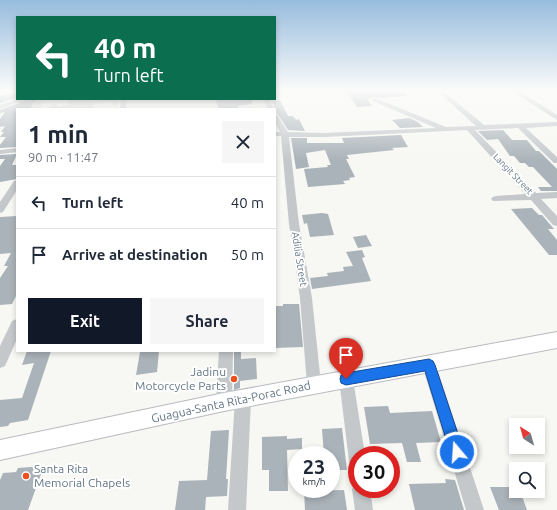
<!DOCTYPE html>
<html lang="en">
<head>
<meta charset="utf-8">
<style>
	:root { --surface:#fff; --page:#f6f6f7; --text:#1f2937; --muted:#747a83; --line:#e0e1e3; --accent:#111827 }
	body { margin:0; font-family:Ubuntu,sans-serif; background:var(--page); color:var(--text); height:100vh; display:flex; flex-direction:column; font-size:15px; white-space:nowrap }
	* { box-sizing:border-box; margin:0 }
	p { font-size:13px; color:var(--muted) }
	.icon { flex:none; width:22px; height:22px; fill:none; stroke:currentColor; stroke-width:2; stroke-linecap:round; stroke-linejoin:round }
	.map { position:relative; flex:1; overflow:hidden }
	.side { position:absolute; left:16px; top:108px; width:260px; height:244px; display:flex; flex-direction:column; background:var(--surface); border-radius:0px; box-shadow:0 2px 6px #0003 }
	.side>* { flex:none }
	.guide { position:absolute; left:16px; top:16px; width:260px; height:84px; border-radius:0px; box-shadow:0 2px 6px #0003; background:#0b6e4f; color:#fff; overflow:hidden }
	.needle { width:26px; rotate:323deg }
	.buttons { position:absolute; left:509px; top:418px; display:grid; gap:8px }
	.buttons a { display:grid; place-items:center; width:36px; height:36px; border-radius:0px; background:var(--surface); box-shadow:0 2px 6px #0003; font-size:20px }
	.speed { position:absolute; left:288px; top:446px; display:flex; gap:8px; font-size:20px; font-weight:700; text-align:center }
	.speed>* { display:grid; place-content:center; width:52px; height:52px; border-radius:50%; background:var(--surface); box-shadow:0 2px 6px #0003; line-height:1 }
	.speed small { font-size:10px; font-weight:400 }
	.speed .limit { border:6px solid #d22; background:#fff; color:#111 }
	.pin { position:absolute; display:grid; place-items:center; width:34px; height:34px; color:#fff; margin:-41px -17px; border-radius:50% 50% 50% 0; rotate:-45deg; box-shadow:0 0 4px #0007 }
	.pin .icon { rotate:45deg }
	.me { position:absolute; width:44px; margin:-22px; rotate:342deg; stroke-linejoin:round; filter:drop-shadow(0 0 3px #0008) }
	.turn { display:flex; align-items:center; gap:14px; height:84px; padding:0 12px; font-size:18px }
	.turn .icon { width:52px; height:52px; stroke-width:2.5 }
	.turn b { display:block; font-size:28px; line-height:34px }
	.round { display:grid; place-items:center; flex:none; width:42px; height:42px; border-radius:0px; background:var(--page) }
	.summary { display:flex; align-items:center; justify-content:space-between; height:68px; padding:0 12px }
	h1 { font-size:24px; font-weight:700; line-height:30px }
	.primary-button { display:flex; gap:8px; margin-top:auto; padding:8px 12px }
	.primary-button a { flex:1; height:46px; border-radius:0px; background:var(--accent); color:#fff; font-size:16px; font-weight:700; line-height:46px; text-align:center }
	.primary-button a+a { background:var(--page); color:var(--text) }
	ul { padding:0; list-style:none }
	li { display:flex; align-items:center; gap:12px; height:52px; padding:0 12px; border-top:1px solid var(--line) }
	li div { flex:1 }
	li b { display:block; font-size:15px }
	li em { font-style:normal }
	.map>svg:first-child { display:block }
	.green { fill:#d8ded4 }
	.building { fill:#aab3b9 }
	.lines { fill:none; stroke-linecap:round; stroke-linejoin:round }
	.major-casing { stroke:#b7bbbf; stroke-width:2 }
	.minor { fill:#c4c8cb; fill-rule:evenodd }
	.major { fill:#fff; fill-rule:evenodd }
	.route { fill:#1a73e8; stroke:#114b97 }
	.poi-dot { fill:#ea5020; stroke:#fff; stroke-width:1.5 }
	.labels { text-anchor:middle; stroke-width:4; stroke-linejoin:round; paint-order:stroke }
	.far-street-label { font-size:9px; fill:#647786; stroke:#fff }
	.street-label { font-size:10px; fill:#647786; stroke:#fff }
	.near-poi-label { font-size:12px; fill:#647786; stroke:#fff; text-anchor:end }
	.near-street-label { font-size:12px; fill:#647786; stroke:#fff }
</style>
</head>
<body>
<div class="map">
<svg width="557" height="510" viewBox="0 0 557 510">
	<rect width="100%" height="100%" fill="#f7f7f3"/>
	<path class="green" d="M 69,99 L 120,99 L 116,106 L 113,106 L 113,101 L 94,103 L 92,109 L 31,109 L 37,101 L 44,101 L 40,109 L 50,108 L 52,104 L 57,104 L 57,107 L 68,105 Z"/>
	<path class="building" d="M 345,90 L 405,90 L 405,96 L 379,98 L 374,97 L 367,99 L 372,106 L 357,107 Z
		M 17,93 L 17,98 L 0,103 L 0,96 Z
		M 37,99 L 30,109 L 17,109 L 17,147 L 0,148 L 0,145 L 6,137 L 0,137 L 4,132 L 1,132 L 5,126 L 0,127 L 0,119 L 5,112 L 0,113 L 0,110 L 27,100 Z
		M 215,99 L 252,99 L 252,104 L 238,106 L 238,109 L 219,109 Z
		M 280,100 L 288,116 L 293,116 L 296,120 L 299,119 L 305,131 L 288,130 L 277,113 L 272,101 Z
		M 409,118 L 418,122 L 423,127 L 400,128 L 392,120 Z
		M 503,130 L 512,140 L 527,140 L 536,151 L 539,151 L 557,169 L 557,191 L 541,191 L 538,187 L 552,187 L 533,167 L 529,167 L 525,163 L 520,163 L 514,156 L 510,156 L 498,139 L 487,140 L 478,131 Z
		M 401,135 L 408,147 L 392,148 L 394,150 L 347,155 L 349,159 L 346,159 L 355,177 L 349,178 L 350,180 L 343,181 L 345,184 L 308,187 L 304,169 L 328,167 L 327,165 L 331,165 L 325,150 L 306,153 L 309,167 L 296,169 L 291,138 L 307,138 L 307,143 L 344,143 L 342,138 Z
		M 17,154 L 12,165 L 17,165 L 17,179 L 0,182 L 0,166 L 5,159 L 0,159 L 0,155 Z
		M 532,208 L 539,215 L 542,215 L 554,229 L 548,229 L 557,240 L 557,255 L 549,255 L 511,209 Z
		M 322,213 L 328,214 L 334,235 L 310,237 L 307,223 L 304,224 L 302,215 Z
		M 17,216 L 17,294 L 12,304 L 0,305 L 0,278 L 8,266 L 4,266 L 11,253 L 0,254 L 0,217 Z
		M 366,235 L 372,246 L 358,248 L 353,237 Z
		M 362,250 L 365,257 L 362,258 L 371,281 L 312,289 L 310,278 L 328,276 L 327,273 L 344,271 L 343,267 L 353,266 L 346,252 Z
		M 283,304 L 299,304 L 303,347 L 275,348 L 275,306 L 283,306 Z
		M 27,351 L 51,351 L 28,420 L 10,423 L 8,426 L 0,427 L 0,400 L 22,398 L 34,363 L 22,365 Z
		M 149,351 L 159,351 L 157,372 L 136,375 L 140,352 Z
		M 234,351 L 241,351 L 241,359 L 256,358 L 257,379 L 240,381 L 240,388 L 234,390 Z
		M 388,406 L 390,413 L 432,411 L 441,442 L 416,443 L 421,462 L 407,462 L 402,443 L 370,444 L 364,407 Z
		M 342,428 L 347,470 L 331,470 L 331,455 L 324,455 L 322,429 Z
		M 229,430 L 226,479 L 228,479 L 227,496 L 206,497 L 205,510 L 175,510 L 179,481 L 207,480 L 211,431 Z
		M 287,436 L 287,439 L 302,438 L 302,449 L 287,450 L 288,491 L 269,491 L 269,470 L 262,470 L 262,437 Z
		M 44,466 L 28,510 L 0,510 L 0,480 L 3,473 L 16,472 L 18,468 Z
		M 445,479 L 455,480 L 464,510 L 415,510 L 409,484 L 446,483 Z
		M 490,487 L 516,487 L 516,491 L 520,491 L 527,510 L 499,510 Z
		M 344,490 L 347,510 L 305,510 L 304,491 Z"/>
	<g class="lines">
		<defs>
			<path id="major" d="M 557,332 L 557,348 L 224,411 L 0,460 L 0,440 L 224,393 Z"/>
		</defs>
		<use href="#major" class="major-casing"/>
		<path class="minor" d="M 436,90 L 442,90 L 484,125 L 557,122 L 557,126 L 526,128 L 557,157 L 557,163 L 554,163 L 518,128 L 475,130 L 536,193 L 557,192 L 557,198 L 541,199 L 557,216 L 557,226 L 553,225 L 531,200 L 493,201 L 491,199 L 493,197 L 496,196 L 525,194 L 467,130 L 324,137 L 289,137 L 299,224 L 312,298 L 321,384 L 319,389 L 314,391 L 309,389 L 307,384 L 300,298 L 289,224 L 281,136 L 275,136 L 275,132 L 280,132 L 275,122 L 275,114 L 277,115 L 288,132 L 324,133 L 436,128 L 373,101 L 372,100 L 375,98 L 446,127 L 476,126 Z
			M 510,90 L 517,90 L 557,115 L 557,120 Z
			M 17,99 L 26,99 L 0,109 L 0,105 Z
			M 121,99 L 127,99 L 126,109 L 120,109 Z
			M 263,99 L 269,99 L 274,109 L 268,109 Z
			M 17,148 L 17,152 L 0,154 L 0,150 Z
			M 17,180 L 17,190 L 3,212 L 0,213 L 0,202 L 14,181 Z
			M 17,319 L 17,339 L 5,366 L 0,368 L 0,346 L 12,321 Z
			M 219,351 L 233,351 L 232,402 L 229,407 L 224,410 L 219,407 L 216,402 Z
			M 429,358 L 434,360 L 436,365 L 484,510 L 466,510 L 422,365 L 424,360 Z
			M 346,372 L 351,374 L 353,379 L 365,455 L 357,455 L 357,469 L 351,467 L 349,461 L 339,379 L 341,374 Z
			M 243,391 L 248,394 L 251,399 L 246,510 L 228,510 L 235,399 L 238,394 Z
			M 357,482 L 357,489 L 370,489 L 373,510 L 355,510 L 352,489 L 355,483 Z"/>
		<use href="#major" class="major"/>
	</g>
	<linearGradient id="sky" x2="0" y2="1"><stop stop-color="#96bcdd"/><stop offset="0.56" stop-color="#fbfbfa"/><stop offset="1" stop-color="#fbfbfa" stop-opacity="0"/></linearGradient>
	<rect width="557" height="161" fill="url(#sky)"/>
	<path class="route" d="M 429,359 L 433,361 L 435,365 L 464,452 L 462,457 L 457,459 L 452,457 L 450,452 L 425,371 L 346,385 L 341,383 L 340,379 L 341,375 L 346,373 Z"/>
	<g class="poi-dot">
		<circle cx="234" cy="379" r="4"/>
		<circle cx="26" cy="476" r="4"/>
	</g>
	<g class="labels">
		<g class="far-street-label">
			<text transform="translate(513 174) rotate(46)" y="3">Langit Street</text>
		</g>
		<g class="street-label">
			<text transform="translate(300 259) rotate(81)" y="4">Adilia Street</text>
		</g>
		<g class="near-poi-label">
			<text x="226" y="376">Jadinu<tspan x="226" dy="14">Motorcycle Parts</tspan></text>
			<text x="34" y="473" text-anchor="start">Santa Rita<tspan x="34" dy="14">Memorial Chapels</tspan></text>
		</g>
		<g class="near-street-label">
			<text transform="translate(231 402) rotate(-12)" y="4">Guagua-Santa Rita-Porac Road</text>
		</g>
	</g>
</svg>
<div class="buttons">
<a><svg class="needle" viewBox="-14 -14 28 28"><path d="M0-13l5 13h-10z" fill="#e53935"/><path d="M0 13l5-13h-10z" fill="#747a83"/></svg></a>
<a><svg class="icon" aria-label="search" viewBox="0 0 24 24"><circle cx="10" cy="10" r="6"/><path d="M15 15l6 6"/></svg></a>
</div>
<div class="speed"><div>23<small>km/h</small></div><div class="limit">30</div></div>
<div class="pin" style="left:346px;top:379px;background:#d93025"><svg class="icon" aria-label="arrive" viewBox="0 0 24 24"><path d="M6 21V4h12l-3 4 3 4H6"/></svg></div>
<svg class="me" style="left:457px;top:452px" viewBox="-20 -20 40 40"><circle r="17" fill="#1a73e8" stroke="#fff" stroke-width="3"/><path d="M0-11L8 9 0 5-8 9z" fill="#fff"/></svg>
<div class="guide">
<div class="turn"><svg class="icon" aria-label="left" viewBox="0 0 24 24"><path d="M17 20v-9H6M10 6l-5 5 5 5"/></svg><div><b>40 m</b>Turn left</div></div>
</div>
<section class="side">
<div class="summary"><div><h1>1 min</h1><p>90 m · 11:47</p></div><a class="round"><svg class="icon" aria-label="close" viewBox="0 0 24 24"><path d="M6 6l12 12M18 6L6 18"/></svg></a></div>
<ul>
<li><svg class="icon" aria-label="left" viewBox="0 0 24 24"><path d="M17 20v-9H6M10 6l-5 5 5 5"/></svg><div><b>Turn left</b></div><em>40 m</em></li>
<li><svg class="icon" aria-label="arrive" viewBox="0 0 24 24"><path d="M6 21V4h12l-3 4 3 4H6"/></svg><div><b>Arrive at destination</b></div><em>50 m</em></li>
</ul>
<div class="primary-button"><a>Exit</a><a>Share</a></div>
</section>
</div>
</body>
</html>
